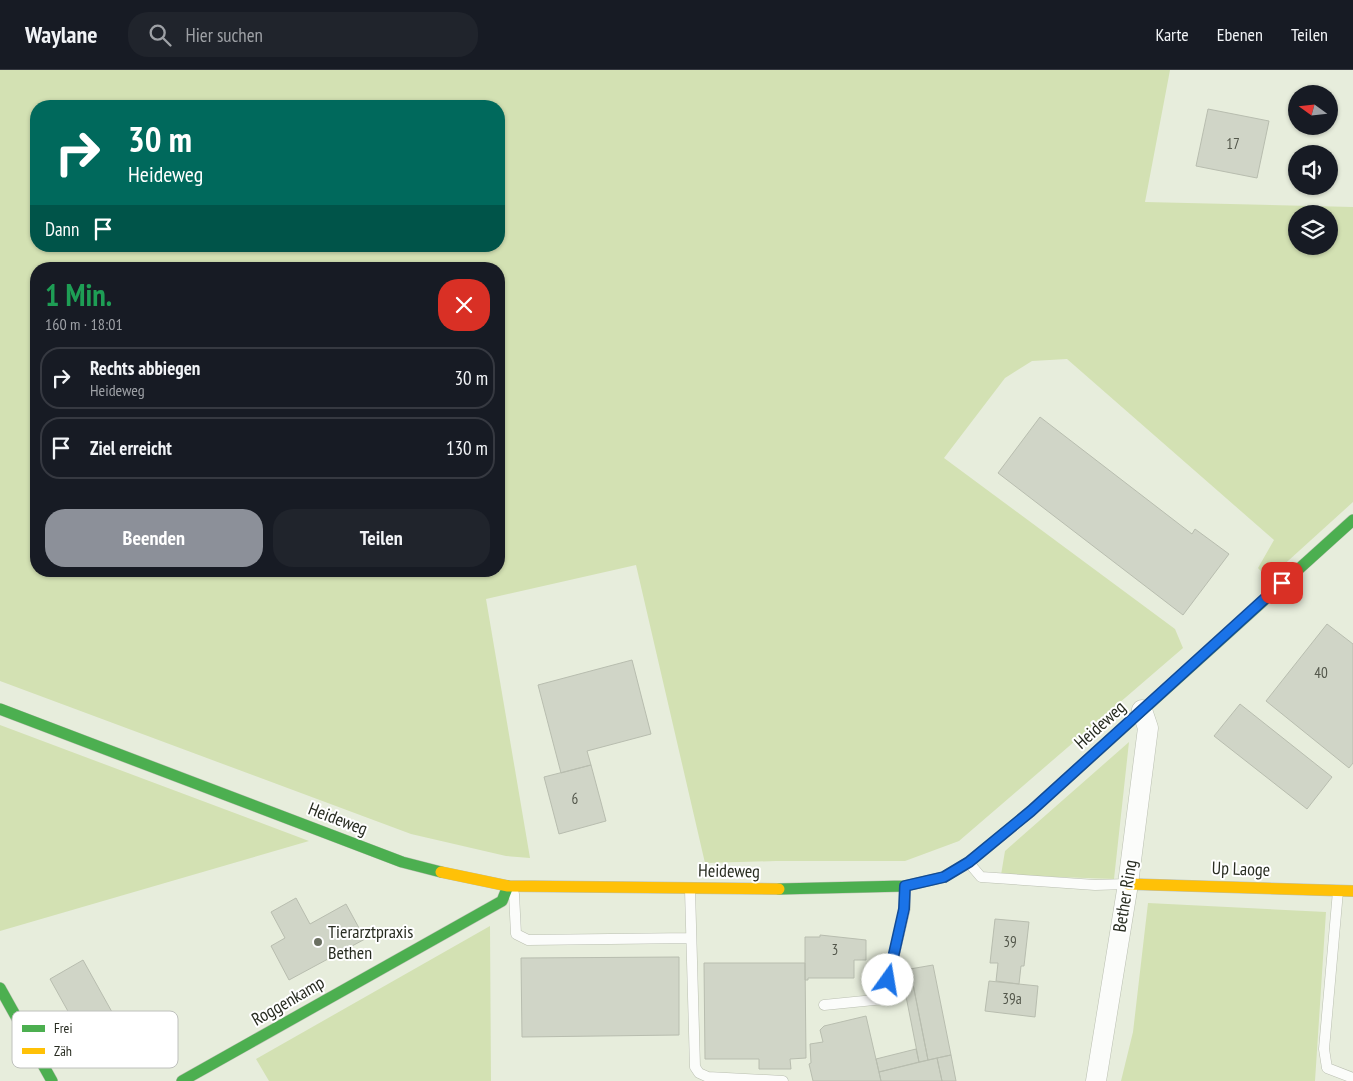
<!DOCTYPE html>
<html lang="de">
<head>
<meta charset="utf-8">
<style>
	:root { --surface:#171b24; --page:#20242c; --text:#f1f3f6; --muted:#9ea1a6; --line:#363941; --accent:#8c9099 }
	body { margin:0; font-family:"PT Sans Narrow",sans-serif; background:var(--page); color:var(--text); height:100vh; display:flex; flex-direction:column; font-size:19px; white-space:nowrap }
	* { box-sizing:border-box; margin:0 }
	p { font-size:16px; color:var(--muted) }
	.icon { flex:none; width:28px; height:28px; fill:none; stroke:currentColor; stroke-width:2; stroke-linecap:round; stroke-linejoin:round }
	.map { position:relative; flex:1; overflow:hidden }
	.sheet { position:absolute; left:30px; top:192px; width:475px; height:315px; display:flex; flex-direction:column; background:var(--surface); border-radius:20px; box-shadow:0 1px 4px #0004 }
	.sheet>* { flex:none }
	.guide { position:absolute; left:30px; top:30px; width:475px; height:152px; border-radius:20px; box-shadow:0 1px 4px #0004; background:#00695c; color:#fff; overflow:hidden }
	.needle { width:32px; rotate:285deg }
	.fabs { position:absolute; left:1288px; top:15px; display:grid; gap:10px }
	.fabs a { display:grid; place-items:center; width:50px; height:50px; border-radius:50%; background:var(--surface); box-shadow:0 1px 4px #0004; font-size:25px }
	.pin { position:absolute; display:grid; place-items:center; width:42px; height:42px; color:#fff; margin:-21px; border-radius:10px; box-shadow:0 2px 8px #0006 }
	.me { position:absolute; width:55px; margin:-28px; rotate:13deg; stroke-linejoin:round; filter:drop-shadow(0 0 4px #0008) }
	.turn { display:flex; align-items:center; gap:18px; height:105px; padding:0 15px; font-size:22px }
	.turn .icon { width:65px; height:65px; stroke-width:2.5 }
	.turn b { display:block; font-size:35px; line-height:42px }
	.then { display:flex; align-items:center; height:48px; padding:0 15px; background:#0003; gap:10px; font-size:19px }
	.round { display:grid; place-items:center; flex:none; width:52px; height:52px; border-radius:20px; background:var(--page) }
	.summary { display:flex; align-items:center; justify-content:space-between; height:85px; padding:0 15px }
	h1 { font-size:30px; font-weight:600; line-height:38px; color:#1e9e55 }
	.primary-button { display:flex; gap:10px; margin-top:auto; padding:10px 15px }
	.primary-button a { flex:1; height:58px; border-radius:20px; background:var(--accent); color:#fff; font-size:20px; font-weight:600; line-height:58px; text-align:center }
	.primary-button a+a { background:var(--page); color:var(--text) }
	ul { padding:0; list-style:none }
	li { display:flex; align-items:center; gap:15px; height:62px; margin:0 10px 8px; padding:0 5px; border:2px solid var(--line); border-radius:20px }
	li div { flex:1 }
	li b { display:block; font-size:19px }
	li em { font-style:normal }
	header { display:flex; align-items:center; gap:30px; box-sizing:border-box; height:70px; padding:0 25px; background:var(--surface); border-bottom:1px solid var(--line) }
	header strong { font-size:24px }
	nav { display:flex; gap:28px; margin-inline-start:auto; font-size:18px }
	.search { width:350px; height:45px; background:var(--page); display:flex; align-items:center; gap:12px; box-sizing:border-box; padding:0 18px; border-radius:20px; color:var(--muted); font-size:19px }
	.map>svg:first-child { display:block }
	.green { fill:#d3e1b3; fill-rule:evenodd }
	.building { fill:#d0d5c7; stroke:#b8bdaf }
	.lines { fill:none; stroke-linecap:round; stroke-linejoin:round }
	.lane-casing { stroke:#babfb1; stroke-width:11 }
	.street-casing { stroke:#babfb1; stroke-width:21 }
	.fast-casing { stroke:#babfb1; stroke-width:12 }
	.slow-casing { stroke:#babfb1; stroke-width:12 }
	.lane { stroke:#fbfcfa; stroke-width:10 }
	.street { stroke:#fbfcfa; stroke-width:20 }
	.fast { stroke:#4caf50; stroke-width:11 }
	.slow { stroke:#ffc107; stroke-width:11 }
	.route-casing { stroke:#114b97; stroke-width:12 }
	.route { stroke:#1a73e8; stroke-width:9 }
	.poi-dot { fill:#6b7062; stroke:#fff; stroke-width:2 }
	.labels { text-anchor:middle; stroke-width:4; stroke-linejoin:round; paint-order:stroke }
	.number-label { font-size:15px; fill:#53574b }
	.street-label { font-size:18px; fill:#282c21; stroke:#fff }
	.poi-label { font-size:18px; fill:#282c21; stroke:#fff; text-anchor:start }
	.key { fill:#fff; stroke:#bec0bc; stroke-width:1 }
	.key-label { font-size:14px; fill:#282c21 }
</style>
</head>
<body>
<header>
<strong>Waylane</strong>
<div class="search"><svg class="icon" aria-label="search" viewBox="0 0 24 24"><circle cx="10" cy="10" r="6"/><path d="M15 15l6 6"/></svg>Hier suchen</div>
<nav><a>Karte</a><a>Ebenen</a><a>Teilen</a></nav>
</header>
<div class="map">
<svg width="1353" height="1011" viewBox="0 0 1353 1011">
	<rect width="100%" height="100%" fill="#e7eddc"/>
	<path class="green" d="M 0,0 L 1170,0 L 1145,132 L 1353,137 L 1353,432 L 1268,509 L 1258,498 L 1274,470 L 1067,289 L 1032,291 L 1005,308 L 944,388 L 1175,559 L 1183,578 L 959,771 L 905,791 L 776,791 L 705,793 L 636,495 L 486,529 L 530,788 L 506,786 L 411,764 L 0,611 ZM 36,36 L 499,36 L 499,176 L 36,176 ZM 1296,144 L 1329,144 L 1329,176 L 1296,176 ZM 36,199 L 499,199 L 499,501 L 36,501 Z
		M 0,655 L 309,771 L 0,861 Z
		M 1129,672 L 1114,809 L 1001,805 L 1005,781 Z
		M 1148,833 L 1326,842 L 1315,1011 L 1121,1011 L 1133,962 Z
		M 490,856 L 491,1011 L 269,1011 L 256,989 Z"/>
	<path class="building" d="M 1208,39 L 1269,51 L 1257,108 L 1196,96 Z
		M 1040,347 L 1192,464 L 1195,459 L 1229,484 L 1183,545 L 998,403 Z
		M 1327,554 L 1353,574 L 1353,693 L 1349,698 L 1266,631 Z
		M 632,590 L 651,664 L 587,681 L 591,695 L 561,703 L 538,615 Z
		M 1240,634 L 1332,707 L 1307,739 L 1214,666 Z
		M 591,695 L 606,751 L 559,764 L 544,707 Z
		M 296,828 L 310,854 L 346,834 L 365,869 L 289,910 L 271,876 L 285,868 L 271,842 Z
		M 995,849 L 1029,852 L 1024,896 L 1021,896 L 1019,914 L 996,911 L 998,893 L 990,893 Z
		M 820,865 L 866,870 L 866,890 L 854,890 L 854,908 L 808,908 L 808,910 L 805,910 L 805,867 L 820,867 Z
		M 679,887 L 679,965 L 522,967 L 521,888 Z
		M 83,890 L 112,942 L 79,961 L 50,909 Z
		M 704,893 L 805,893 L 806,988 L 790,989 L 791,999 L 759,999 L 759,989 L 705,989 Z
		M 933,895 L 951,985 L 928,990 L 910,899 Z
		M 910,899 L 928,990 L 919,992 L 901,901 Z
		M 989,911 L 1038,916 L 1035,947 L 985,941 Z
		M 866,946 L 881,1011 L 813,1011 L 809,994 L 811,993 L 810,974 L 823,972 L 820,960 L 824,956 Z
		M 916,979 L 919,992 L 879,1002 L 876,989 Z
		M 951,985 L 956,1011 L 942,1011 L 937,988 Z
		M 937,988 L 942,1011 L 881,1011 L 879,1002 Z"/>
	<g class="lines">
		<defs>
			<path id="lane" d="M 970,794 L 981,807 L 1095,815 L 1127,814
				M 690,820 L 695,997 L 699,1003 L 708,1007 L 783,1011
				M 1338,821 L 1324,979 L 1327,998 L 1353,1008
				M 514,824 L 516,864 L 528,870 L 691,868
				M 824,935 L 884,929 L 905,839 L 905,817"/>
			<path id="street" d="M 1096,1011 L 1128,814 L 1148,658 L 1142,640"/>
			<path id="fast" d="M 0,639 L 402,792 L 441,802
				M 779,819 L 905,816 L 944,807 L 969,792 L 1031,741 L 1353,450
				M 0,918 L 52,1011
				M 182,1011 L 502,831 L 508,816"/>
			<path id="slow" d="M 441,802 L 508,816 L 779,819
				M 1128,814 L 1353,821"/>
		</defs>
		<use href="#lane" class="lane-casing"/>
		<use href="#street" class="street-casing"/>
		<use href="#fast" class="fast-casing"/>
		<use href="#slow" class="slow-casing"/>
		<use href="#lane" class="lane"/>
		<use href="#street" class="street"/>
		<use href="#fast" class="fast"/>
		<use href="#slow" class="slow"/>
	</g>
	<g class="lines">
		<defs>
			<path id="route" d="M 888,910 L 904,839 L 905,816 L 944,807 L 969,792 L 1031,741 L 1282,513"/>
		</defs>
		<use href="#route" class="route-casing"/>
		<use href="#route" class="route"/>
	</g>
	<circle class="poi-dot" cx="318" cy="872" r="5"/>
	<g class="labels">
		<g class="number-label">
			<text x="1233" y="79">17</text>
			<text x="1321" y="608">40</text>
			<text x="575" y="734">6</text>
			<text x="1010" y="877">39</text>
			<text x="835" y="885">3</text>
			<text x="1012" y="934">39a</text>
		</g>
		<g class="street-label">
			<text transform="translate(1100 655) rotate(-42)" y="6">Heideweg</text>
			<text transform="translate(338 749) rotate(21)" y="6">Heideweg</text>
			<text transform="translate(1241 799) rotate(2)" y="6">Up Laoge</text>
			<text transform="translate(729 801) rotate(1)" y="6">Heideweg</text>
			<text transform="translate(1125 826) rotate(-81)" y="6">Bether Ring</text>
			<text transform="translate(288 931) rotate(-30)" y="6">Roggenkamp</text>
		</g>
		<g class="poi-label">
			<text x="328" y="868">Tierarztpraxis<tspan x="328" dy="21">Bethen</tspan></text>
		</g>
	</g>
	<rect x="12" y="941" width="166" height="57" rx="8" class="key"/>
	<rect x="22" y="955" width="23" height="7" fill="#4caf50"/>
	<rect x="22" y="978" width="23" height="6" fill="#ffc107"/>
	<g class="key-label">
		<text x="54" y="963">Frei</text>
		<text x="54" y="986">Zäh</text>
	</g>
</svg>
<div class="fabs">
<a><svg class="needle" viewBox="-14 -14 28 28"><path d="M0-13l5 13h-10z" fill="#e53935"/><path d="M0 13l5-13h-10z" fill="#9ea1a6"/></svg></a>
<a><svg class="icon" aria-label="sound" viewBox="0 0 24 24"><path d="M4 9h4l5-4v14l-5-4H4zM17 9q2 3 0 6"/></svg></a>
<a><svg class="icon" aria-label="layers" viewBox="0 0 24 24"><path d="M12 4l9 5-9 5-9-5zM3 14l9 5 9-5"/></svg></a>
</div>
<div class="pin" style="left:1282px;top:513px;background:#d93025"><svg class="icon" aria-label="arrive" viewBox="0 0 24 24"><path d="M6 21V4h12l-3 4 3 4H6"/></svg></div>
<svg class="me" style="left:888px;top:910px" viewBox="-20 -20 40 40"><circle r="19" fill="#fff"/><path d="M0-13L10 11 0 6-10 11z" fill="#1a73e8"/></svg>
<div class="guide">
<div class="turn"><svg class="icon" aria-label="right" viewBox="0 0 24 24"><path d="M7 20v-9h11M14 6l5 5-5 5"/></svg><div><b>30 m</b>Heideweg</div></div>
<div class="then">Dann<svg class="icon" aria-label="arrive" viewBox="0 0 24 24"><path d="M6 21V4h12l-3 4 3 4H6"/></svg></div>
</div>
<section class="sheet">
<div class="summary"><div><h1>1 Min.</h1><p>160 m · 18:01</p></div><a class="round" style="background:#d93025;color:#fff"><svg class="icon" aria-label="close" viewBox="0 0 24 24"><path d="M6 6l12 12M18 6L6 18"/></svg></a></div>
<ul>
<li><svg class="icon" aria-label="right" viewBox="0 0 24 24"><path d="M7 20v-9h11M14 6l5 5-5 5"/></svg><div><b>Rechts abbiegen</b><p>Heideweg</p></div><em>30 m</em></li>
<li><svg class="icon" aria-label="arrive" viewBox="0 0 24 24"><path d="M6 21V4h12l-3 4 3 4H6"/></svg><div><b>Ziel erreicht</b></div><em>130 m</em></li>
</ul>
<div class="primary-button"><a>Beenden</a><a>Teilen</a></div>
</section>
</div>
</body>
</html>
